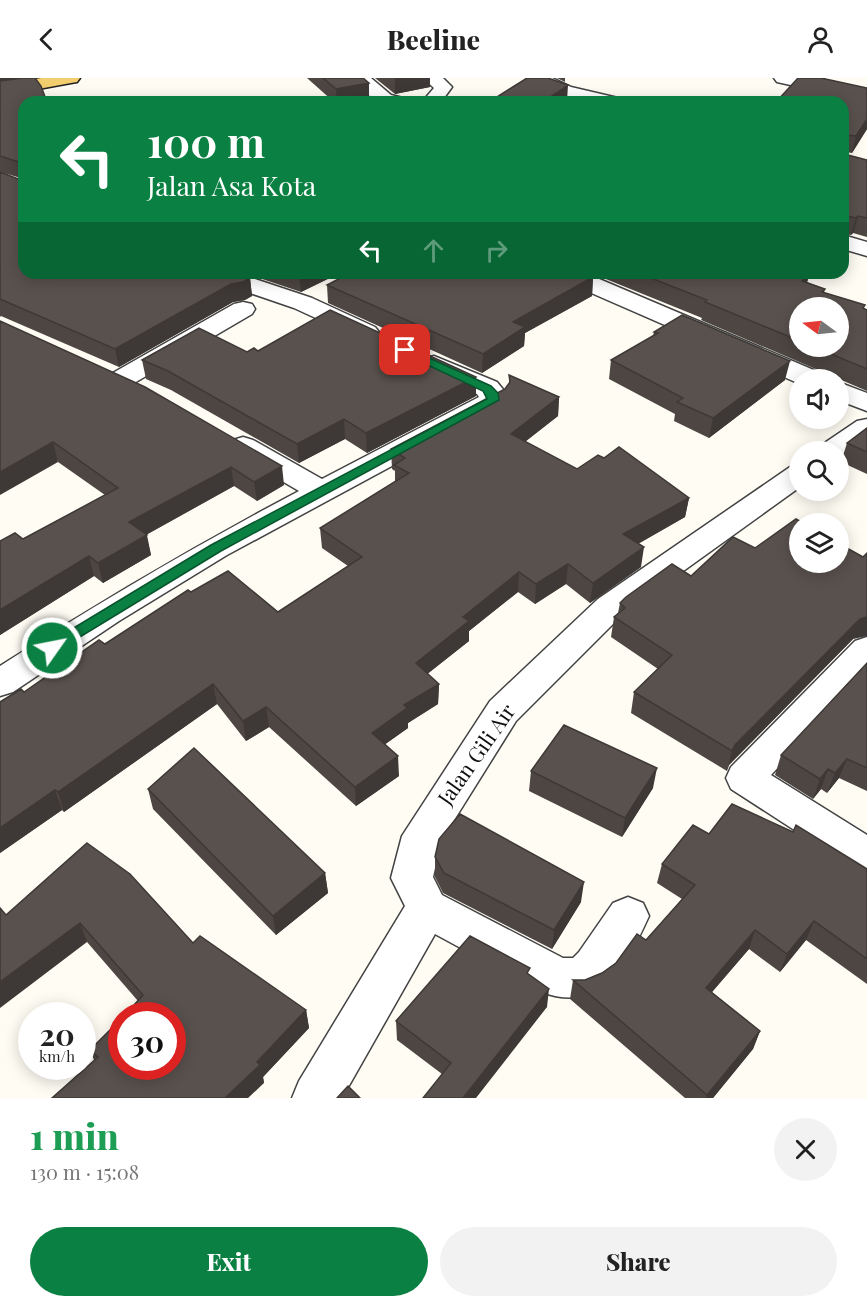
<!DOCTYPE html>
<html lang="en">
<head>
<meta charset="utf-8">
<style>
	:root { --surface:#fff; --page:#f2f2f2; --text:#222; --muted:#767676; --accent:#0b8043 }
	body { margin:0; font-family:"Playfair Display",serif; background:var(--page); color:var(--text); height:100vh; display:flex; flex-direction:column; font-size:22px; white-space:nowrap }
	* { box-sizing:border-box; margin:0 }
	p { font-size:20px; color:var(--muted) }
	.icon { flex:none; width:33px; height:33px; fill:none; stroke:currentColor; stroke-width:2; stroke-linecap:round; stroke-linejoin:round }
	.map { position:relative; height:1020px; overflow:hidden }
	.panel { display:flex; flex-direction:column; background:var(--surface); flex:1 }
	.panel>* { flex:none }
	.top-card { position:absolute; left:18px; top:18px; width:831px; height:183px; border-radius:18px; box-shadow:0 3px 15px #0003; background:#0b8043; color:#fff; overflow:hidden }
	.needle { width:39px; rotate:285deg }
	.controls { position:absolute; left:789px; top:219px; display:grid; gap:12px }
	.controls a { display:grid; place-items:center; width:60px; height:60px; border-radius:50%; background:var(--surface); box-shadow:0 3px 15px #0003; font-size:30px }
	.speed { position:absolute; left:18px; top:924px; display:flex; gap:12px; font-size:30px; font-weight:700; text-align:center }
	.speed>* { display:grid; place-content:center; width:78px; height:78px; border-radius:50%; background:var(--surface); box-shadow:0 3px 15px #0003; line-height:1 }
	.speed small { font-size:15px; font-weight:400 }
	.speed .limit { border:9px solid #d22; background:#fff; color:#111 }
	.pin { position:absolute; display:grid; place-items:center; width:51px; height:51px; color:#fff; margin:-26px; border-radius:12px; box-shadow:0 3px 9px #0006 }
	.me { position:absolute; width:66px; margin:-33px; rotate:57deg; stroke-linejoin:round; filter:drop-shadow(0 0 4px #0008) }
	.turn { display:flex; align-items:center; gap:21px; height:126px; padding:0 30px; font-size:27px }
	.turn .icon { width:78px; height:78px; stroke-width:2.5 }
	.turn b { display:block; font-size:42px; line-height:51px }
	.lanes { display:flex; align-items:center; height:57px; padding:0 30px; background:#0003; justify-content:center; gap:30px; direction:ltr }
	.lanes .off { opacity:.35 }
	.round { display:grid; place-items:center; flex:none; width:63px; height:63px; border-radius:32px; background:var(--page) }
	.overview { display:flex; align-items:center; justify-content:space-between; height:102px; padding:0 30px }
	h1 { font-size:36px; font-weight:800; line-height:45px; color:#1e9e55 }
	.cta { display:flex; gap:12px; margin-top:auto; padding:12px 30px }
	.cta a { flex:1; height:69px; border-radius:36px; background:var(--accent); color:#fff; font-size:24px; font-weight:800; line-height:69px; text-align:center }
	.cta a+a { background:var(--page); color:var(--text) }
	header { display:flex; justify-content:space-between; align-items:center; height:78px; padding:0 30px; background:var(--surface); font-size:27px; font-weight:800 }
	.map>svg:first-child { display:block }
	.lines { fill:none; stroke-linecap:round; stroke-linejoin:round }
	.minor-casing { stroke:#434343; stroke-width:3 }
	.major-casing { stroke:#212121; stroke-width:3 }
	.minor { fill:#fff; fill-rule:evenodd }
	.major { fill:#f3ce6f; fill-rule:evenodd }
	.wall { fill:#4d4642; fill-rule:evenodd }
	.shaded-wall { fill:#3e3936 }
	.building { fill:#59514d; stroke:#3e3936; stroke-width:1.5 }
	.route { fill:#0b8043; stroke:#07532c; stroke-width:1.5 }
	.labels { text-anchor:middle; stroke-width:6; stroke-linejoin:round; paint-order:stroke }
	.street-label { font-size:21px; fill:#101010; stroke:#fff }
</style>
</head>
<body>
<header><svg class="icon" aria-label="back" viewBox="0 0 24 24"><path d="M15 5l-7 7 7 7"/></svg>Beeline<svg class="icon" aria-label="person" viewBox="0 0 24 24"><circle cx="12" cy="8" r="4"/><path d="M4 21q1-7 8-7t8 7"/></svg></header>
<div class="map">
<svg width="867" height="1020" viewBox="0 0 867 1020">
	<rect width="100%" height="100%" fill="#fffcf4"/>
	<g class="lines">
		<defs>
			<path id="minor" d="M 351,0 L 371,0 L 391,17 L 403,20 L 405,24 L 376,24 Z
				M 423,0 L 443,0 L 452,9 L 441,24 L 422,24 L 434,10 Z
				M 532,0 L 552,0 L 571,9 L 618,20 L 620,24 C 593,24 550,26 532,0 Z
				M 774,0 L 808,0 L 867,12 L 867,24 L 777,4 Z
				M 843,157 L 867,164 L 867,178 L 843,171 Z
				M 202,195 L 237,195 L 312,220 L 375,249 L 379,254 L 375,259 L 366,262 L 357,259 L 294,230 L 206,200 Z
				M 553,195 L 585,195 L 823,296 L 827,302 L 800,302 L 800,306 L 557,200 Z
				M 243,224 L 252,226 L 255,231 L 252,236 L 129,308 L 120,310 L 111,308 L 107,302 L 111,296 L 234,226 Z
				M 434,278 L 497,304 L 506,315 L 507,322 L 503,328 L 227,477 L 119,543 L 13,614 L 0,618 L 0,588 C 98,525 197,467 299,413 L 233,374 L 229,368 L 233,362 L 243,359 L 253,362 L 322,401 L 479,319 L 477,316 L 425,292 L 421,286 L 425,280 Z
				M 838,304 L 867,315 L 867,333 L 838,322 Z
				M 867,341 L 867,362 L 840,380 L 838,374 L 816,374 L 820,368 L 857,343 Z
				M 800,386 L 800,409 L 622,537 L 516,643 L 441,763 L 433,799 L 442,817 L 563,880 L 573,880 L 579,874 L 613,825 L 628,819 L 643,825 L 649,838 C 628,884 602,937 542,914 L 435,856 L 342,1020 L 292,1020 L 299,1003 L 405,828 L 391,800 L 402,758 L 490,623 L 598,521 L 790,389 Z
				M 867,559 L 867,594 L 771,697 L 867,757 L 867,795 L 853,790 L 731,711 L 726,700 L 731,689 L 855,563 Z"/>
			<path id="major" d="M 41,0 L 80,0 L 77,4 L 71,5 L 0,18 L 0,8 Z"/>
		</defs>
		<use href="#minor" class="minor-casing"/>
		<use href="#major" class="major-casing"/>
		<use href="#minor" class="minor"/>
		<use href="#major" class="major"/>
	</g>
	<path class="wall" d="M 0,0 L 35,0 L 24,195 L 250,200 L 252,218 L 245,222 L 233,224 L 119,289 L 1,238 L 0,239 L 0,94 L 21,102 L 21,100 L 0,94 Z
		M 307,0 L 363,0 L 369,5 L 369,21 L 352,24 L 334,24 Z
		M 375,0 L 430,0 L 430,9 L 395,16 Z
		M 557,0 L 565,0 L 565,4 Z
		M 843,24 L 867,51 L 852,75 L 846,74 L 846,77 L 867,82 L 867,159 L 853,155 L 851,157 L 844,156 Z
		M 244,195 L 340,195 L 301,214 Z
		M 591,195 L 813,195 L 808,201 L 807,204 L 825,211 L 824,215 L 867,232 L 867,313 L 701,242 L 702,240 ZM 800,230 L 838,268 L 800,268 Z
		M 593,199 L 592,218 L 525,255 L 524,268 L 482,295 L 328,225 L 327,207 Z
		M 0,243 L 284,407 L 257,423 L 234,408 L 146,457 L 151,477 L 103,505 L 94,498 L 0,557 L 0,463 L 23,461 L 105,417 L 58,384 Z
		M 654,254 L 785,302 L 709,360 L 674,343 L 675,336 L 609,301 L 611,282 L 653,258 Z
		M 258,273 L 476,299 L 476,318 L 367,375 L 345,361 L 299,385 L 171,312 L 146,301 L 142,282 L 247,274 Z
		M 509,297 L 559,319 L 558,338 L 525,364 L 577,391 L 689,420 L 685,439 L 638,466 L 641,489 L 590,525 L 566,506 L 535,526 L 518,514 L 469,553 L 469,563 L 427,596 L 439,606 L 438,626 L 408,645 L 408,650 L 385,666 L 399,698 L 356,728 L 269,649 L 246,663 L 217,626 L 64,734 L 62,732 L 0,775 L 0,624 L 24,614 L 191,514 L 278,534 L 348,488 L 322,470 L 320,450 L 395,404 L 395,393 L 392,391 L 391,371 L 505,311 L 509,306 Z
		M 867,350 L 867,396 L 841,384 L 847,365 Z
		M 691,498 L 853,561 L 729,687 L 727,693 L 631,635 L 634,614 L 658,591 L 611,559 L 614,539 L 618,535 L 620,525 Z
		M 867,585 L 867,713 L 839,700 L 827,715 L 821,711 L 813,721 L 775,697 L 781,677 Z
		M 531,693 L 653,710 L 622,759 L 529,713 Z
		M 148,711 L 325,795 L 328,815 L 276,857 L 153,731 Z
		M 709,756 L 867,791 L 867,906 L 806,862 L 780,894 L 749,871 L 712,914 L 760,953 L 753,971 L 713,1020 L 685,1020 L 570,921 L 573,902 L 585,902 L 602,895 L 646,862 L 682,821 L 657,805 L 662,786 Z
		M 87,765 L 193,865 L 306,932 L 309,950 L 263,999 L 264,1005 L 94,982 L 90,972 L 138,923 L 87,864 L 6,837 Z
		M 435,779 L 581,824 L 552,871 L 443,815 L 435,799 Z
		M 529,897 L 547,929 L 442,996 L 397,962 L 396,943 Z"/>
	<path class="shaded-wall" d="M 0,0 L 28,0 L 0,6 Z
		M 395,0 L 430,0 L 430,9 L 395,16 Z
		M 369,5 L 369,21 L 352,24 L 337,24 L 336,11 Z
		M 568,7 L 567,23 L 565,24 L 543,24 Z
		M 867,41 L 867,51 L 852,75 L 856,58 Z
		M 858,138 L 853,155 L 851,157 L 856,140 Z
		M 299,195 L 340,195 L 301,214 Z
		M 800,195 L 813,195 L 808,201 L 804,216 Z
		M 593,199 L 592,218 L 525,255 L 524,268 L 482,295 L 483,276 L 513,244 Z
		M 250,200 L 252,218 L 245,222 L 233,224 L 119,289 L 115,271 L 231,206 Z
		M 790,283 L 785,302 L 709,360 L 713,340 Z
		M 476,299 L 476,318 L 367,375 L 366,355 Z
		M 559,319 L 558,338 L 510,375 L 511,356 Z
		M 344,341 L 345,361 L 299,385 L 297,366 Z
		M 53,364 L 58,384 L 0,417 L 0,394 Z
		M 282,388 L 284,407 L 257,423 L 254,404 Z
		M 231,389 L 234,408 L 133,464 L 129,444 Z
		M 689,420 L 685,439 L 620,476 L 623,456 Z
		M 147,457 L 151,477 L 103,505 L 98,485 Z
		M 644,469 L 641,489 L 590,525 L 593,505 Z
		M 89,478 L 94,498 L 0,557 L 0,532 Z
		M 568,486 L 566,506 L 535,526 L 536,506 Z
		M 519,494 L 518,514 L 469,553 L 469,563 L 416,605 L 416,585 L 463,539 Z
		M 867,539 L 867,558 L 853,561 L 729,687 L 727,693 L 732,673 L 735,667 L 860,541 Z
		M 213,606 L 217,626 L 64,734 L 58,714 Z
		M 439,606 L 438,626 L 408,645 L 408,650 L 373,675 L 372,655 L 404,627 Z
		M 266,629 L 269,649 L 246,663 L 243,643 Z
		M 398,678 L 399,698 L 356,728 L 355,709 Z
		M 847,681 L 839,700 L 827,715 L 835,695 Z
		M 657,690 L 653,710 L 622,759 L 625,740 Z
		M 828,691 L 821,711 L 813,721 L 820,701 Z
		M 55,712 L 62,732 L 0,775 L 0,750 Z
		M 325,795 L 328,815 L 276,857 L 273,838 Z
		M 584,804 L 581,824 L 552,871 L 554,852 Z
		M 814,843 L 806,862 L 780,894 L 787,876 Z
		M 80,845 L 87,864 L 0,930 L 0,904 Z
		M 755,852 L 749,871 L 700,928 L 706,910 Z
		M 549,911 L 547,929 L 476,1020 L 463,1020 Z
		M 306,932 L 309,950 L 263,999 L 264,1005 L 248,1020 L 225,1020 L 257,984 Z
		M 760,953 L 753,971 L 713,1020 L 706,1020 L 707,1017 Z"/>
	<path class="building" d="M 22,0 L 35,0 L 41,8 L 47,24 L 24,24 L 24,195 L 235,195 L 250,200 L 243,204 L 231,206 L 115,271 L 0,221 L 0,94 L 21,102 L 22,85 L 0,78 L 0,3 Z
		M 323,0 L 363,0 L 369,5 L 336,11 Z
		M 527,0 L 548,0 L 568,7 L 543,24 L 489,24 Z
		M 798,0 L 821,0 L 867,10 L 867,41 L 856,58 L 845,57 L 845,70 L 847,73 L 844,76 L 867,82 L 867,140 L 858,138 L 856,140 L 846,138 L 845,150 L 843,152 L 843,24 L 776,24 Z
		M 350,195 L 583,195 L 593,199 L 513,244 L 525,249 L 483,276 L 327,207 Z
		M 638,195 L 801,195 L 808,197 L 802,203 L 825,211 L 822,214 L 865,227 L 863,230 L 867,232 L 867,291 L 812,268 L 838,268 L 838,230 L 800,230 L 800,263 L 705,224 L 707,222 Z
		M 330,232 L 476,299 L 366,355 L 344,341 L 297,366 L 168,293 L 142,282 L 199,250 L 247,274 L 254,270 L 258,273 Z
		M 682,237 L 790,283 L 713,340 L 677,324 L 683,320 L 611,282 L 658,255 L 654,254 Z
		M 0,243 L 145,309 L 282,388 L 254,404 L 231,389 L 129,444 L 147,457 L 98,485 L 89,478 L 0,532 L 0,463 L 15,455 L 23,461 L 118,410 L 53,364 L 0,394 Z
		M 509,297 L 559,319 L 511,356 L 577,391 L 598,377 L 604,380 L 619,369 L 689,420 L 623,456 L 644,469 L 593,505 L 568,486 L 536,506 L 519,494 L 463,539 L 469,543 L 416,585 L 439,606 L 404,627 L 407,630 L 372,655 L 398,678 L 355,709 L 266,629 L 243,643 L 213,606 L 58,714 L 55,712 L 0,750 L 0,624 L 21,611 L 24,614 L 99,562 L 105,566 L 188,512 L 191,514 L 228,493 L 278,534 L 362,479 L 320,450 L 409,395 L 394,387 L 405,380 L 391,371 L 505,311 L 510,304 Z
		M 867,350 L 867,374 L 847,365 Z
		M 796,441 L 805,446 L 800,446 L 800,484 L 838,484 L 838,465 L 863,479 L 867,475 L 867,539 L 860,541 L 735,667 L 732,673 L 634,614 L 672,577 L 614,539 L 625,530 L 620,525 L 626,519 L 672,486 L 691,498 L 733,459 L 755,470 Z
		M 867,585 L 867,690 L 847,681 L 835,695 L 828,691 L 820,701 L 781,677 Z
		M 564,647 L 657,690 L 625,740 L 531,693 Z
		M 194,670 L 325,795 L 273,838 L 148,711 Z
		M 732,726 L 793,754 L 796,747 L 867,791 L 867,881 L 814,843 L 787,876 L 755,852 L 706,910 L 760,953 L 707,1017 L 573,902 L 585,902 L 602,895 L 616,885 L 637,856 L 646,862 L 695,807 L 662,786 L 693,747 L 709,756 Z
		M 460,736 L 584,804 L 554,852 L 444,795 L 435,779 L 439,761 Z
		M 87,765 L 130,796 L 193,865 L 200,858 L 306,932 L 257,984 L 260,987 L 225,1020 L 52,1020 L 98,979 L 90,972 L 122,940 L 122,988 L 172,988 L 172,938 L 124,938 L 143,917 L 80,845 L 0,904 L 0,830 L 6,837 Z
		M 470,858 L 530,890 L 527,895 L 549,911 L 463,1020 L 423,1020 L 451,985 L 396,943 Z
		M 348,1008 L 360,1020 L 337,1020 Z"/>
	<path class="route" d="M 405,269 L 491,308 L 498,315 L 499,322 L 221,473 L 57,573 L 47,573 L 45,570 L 47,566 L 211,467 L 487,321 L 483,313 L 402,275 L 400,272 Z"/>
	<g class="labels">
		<g class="street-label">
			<text transform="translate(477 677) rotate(-55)" y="7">Jalan Gili Air</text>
		</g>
	</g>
</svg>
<div class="controls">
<a><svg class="needle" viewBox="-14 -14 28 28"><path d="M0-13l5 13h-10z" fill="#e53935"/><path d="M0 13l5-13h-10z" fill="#767676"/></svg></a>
<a><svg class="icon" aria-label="sound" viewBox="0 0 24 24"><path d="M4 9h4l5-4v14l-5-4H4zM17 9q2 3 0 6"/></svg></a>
<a><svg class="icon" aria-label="search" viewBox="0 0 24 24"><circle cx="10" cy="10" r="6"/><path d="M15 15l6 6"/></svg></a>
<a><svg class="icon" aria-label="layers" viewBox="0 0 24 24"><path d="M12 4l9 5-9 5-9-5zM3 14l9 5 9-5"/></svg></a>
</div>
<div class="speed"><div>20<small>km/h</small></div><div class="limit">30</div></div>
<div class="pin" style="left:405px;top:272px;background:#d93025"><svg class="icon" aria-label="arrive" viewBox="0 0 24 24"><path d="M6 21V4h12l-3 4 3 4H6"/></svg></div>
<svg class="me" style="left:52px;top:570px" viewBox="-20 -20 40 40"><circle r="17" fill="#0b8043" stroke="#fff" stroke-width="3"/><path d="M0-11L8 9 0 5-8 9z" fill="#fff"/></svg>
<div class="top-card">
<div class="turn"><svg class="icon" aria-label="left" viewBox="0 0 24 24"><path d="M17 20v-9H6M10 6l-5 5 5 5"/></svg><div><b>100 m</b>Jalan Asa Kota</div></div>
<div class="lanes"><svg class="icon" aria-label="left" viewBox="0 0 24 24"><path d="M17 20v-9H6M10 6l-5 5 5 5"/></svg><svg class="icon off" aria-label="ahead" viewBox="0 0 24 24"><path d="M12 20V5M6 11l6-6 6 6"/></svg><svg class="icon off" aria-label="right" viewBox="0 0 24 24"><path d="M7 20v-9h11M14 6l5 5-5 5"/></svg></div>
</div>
</div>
<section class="panel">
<div class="overview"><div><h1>1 min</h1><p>130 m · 15:08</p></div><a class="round"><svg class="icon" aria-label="close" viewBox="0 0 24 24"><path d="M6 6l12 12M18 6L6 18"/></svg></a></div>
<div class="cta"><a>Exit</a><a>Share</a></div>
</section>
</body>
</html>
